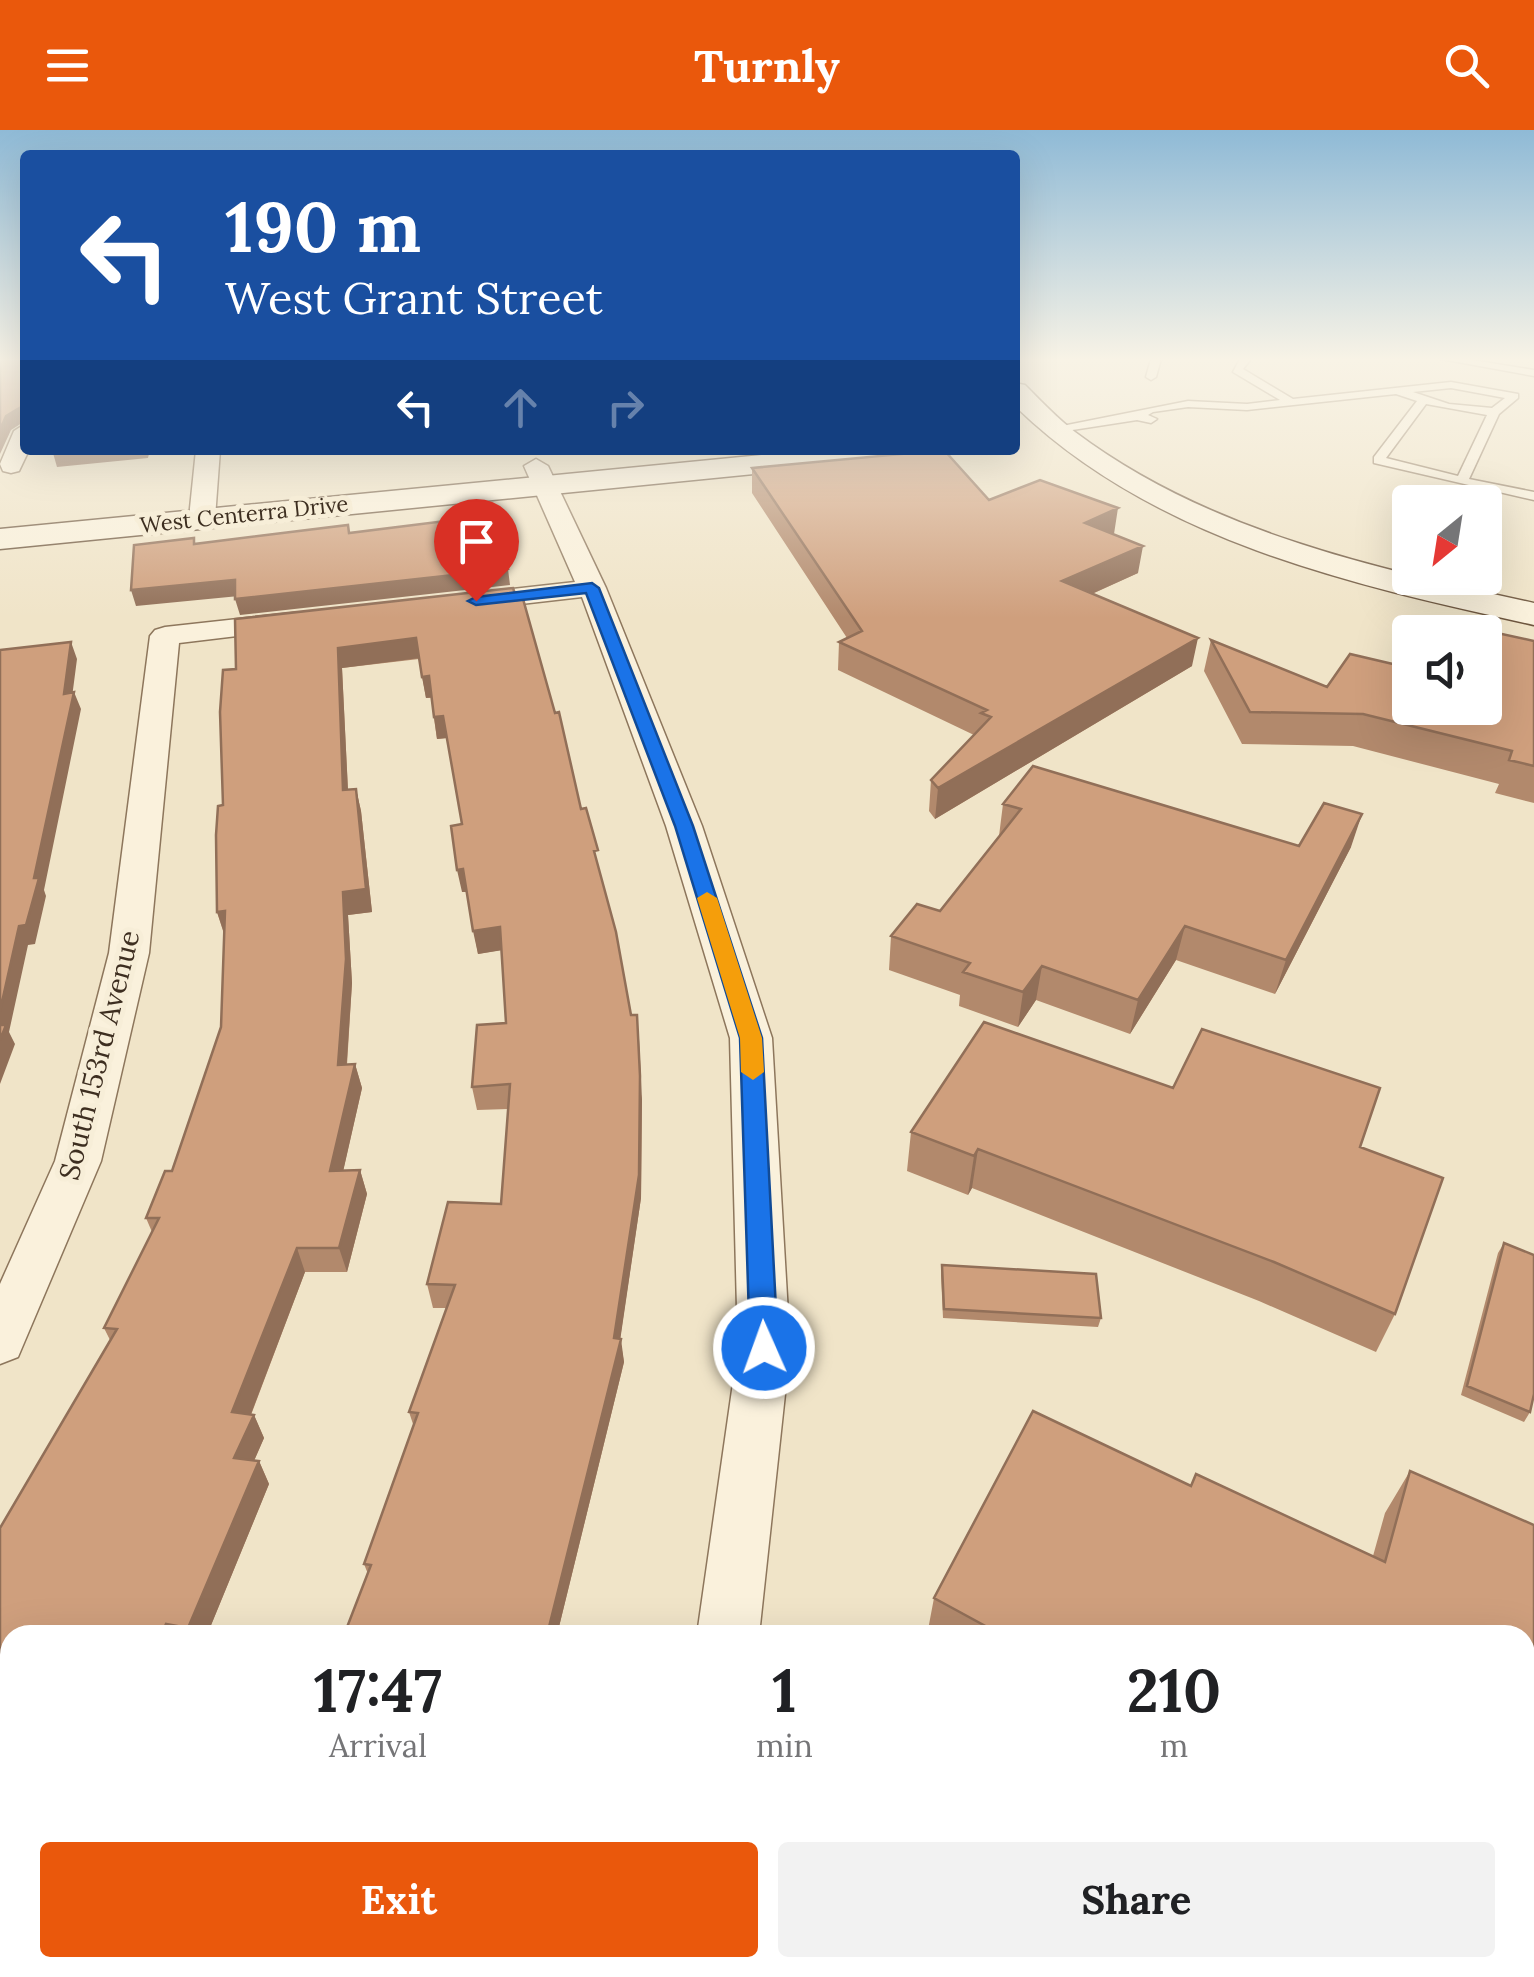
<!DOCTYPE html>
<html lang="en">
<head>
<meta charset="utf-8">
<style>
	:root { --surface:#fff; --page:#f2f2f2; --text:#202124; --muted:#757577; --accent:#ea580c }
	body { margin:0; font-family:Lora,serif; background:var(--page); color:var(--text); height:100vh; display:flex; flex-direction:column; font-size:38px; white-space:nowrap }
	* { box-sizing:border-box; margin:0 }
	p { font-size:32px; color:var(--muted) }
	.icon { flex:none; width:55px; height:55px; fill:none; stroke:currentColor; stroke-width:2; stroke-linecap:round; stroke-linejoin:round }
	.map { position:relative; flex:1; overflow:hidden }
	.side { position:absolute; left:0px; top:1495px; width:1535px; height:352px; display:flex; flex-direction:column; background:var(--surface); border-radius:30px 30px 0 0; box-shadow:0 10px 40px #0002 }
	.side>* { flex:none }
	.banner { position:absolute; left:20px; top:20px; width:1000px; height:305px; border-radius:10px; box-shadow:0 10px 40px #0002; background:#1a4fa0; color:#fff; overflow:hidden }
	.needle { width:65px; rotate:210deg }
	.buttons { position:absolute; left:1392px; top:355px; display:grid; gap:20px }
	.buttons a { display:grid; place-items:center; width:110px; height:110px; border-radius:10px; background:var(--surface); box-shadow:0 10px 40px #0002; font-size:50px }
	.pin { position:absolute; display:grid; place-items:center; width:85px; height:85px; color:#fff; margin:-102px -42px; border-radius:50% 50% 50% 0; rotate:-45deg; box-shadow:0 0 10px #0007 }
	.pin .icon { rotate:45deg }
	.me { position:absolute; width:110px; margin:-55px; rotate:358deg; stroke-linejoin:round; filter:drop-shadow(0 0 8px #0008) }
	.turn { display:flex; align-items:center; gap:35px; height:210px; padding:0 40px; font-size:45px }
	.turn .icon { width:130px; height:130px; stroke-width:2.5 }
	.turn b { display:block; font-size:70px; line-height:85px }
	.lanes { display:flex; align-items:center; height:95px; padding:0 40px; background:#0003; justify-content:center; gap:50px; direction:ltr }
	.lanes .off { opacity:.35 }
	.eta { display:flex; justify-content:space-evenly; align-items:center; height:170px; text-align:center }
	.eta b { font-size:60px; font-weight:700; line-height:70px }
	.action { display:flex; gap:20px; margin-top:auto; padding:20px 40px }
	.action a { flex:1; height:115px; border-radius:10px; background:var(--accent); color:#fff; font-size:40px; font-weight:700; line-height:115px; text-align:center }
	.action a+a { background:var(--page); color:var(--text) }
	header { display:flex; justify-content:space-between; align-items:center; height:130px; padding:0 40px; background:var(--accent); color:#fff; font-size:45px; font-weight:700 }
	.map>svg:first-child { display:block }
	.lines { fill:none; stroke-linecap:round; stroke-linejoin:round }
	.lane-casing { stroke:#8d765c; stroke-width:3 }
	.street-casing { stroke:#8d765c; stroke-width:3 }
	.secondary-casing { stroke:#6f573f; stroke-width:3 }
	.lane { fill:#faf1dc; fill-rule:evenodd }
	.street { fill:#faf1dc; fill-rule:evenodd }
	.secondary { fill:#faf1dc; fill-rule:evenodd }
	.wall { fill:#b2896c }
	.shaded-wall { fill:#916f58 }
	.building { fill:#cf9f7d; stroke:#916f58; stroke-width:2.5 }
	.route { fill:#1a73e8; stroke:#114b97; stroke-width:2.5 }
	.slow { fill:#f59e0b }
	.labels { text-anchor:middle; stroke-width:10; stroke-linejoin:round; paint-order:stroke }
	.far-street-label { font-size:22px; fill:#3d2e20; stroke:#f7eed8 }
	.street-label { font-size:28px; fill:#3d2e20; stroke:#f7eed8 }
</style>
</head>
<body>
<header><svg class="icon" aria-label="menu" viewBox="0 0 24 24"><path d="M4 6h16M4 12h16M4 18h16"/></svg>Turnly<svg class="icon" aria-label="search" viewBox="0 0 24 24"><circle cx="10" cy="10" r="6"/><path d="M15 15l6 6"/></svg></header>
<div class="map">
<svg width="1534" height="1847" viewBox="0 0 1534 1847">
	<rect width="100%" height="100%" fill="#f0e4c8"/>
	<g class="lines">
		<defs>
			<path id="lane" d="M 1151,229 L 1161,229 L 1156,247 L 1151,250 L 1146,247 Z
				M 1240,229 L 1251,229 L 1243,239 L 1293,269 L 1451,252 L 1518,264 L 1518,268 L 1499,284 L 1469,349 L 1534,362 L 1534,370 L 1374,333 L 1374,327 L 1417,271 L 1396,264 L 1247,280 L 1188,277 L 1153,282 L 1148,285 L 1157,289 L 1151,293 L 1137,290 L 1053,303 L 1047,299 L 1188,271 L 1247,274 L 1280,270 L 1233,242 ZM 1451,258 L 1505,268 L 1492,278 L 1449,274 L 1413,262 ZM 1426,274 L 1487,285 L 1458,346 L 1386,328 Z
				M 1441,229 L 1466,229 L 1534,240 L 1534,246 Z"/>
			<path id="street" d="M 25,294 L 25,320 L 29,320 L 19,341 L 11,343 L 3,341 L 0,334 L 14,301 Z
				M 196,320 L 220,320 L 215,388 L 202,396 L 189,388 Z
				M 536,329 L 548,336 L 606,458 L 702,696 L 772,908 L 790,1218 L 759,1505 L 697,1505 L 738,1218 L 730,908 L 666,696 L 582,467 L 459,481 L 445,473 L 459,465 L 575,452 L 524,336 Z
				M 294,483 L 304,486 L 308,492 L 304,498 L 179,513 L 149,823 L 101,1031 L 18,1227 L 0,1234 L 0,1154 L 55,1031 L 109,823 L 150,506 L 155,500 L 165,497 Z
				M 649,1838 L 721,1838 L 720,1847 L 648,1847 Z"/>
			<path id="secondary" d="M 1015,253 L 1025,255 C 1041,271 1057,288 1075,302 C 1207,402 1378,439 1534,473 L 1534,495 C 1350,454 1154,411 1015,276 Z
				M 813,320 L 920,320 L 916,326 L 905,329 L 0,419 L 0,399 Z"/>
		</defs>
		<use href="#lane" class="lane-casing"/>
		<use href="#street" class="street-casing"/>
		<use href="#secondary" class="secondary-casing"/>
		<use href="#lane" class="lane"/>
		<use href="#street" class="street"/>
		<use href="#secondary" class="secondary"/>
	</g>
	<path class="wall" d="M 752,338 L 989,370 L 1113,404 L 1138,443 L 1092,464 L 1192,536 L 935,689 L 929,681 L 931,650 L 974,605 L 838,540 L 839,512 L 847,508 L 752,363 Z
		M 513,458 L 600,742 L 642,970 L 641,1068 L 620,1209 L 624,1232 L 557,1505 L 344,1505 L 368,1444 L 364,1434 L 414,1297 L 409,1282 L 447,1178 L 433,1178 L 427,1154 L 501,1074 L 508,979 L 477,980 L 472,957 L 506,893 L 501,820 L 478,824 L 467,762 L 462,762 L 462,694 L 447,608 L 437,609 L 431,568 L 426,568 L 419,529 L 342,538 L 348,660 L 356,659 L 361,681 L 372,782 L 348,785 L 352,853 L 347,935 L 355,934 L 362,958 L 343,1041 L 360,1040 L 367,1064 L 347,1142 L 305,1142 L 251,1285 L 254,1285 L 264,1308 L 254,1331 L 259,1331 L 269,1354 L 207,1505 L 10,1505 L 10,1781 L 0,1779 L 0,1398 L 110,1210 L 104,1198 L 152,1102 L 146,1088 L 172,1041 L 221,897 L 224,804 L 217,782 L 223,675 L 236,539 Z
		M 1211,510 L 1327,557 L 1410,578 L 1534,511 L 1534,673 L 1495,663 L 1499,654 L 1353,616 L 1242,614 L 1204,541 Z
		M 1003,674 L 1299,716 L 1351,717 L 1275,864 L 1176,830 L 1130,904 L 1036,870 L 1018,897 L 959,876 L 960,865 L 889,840 L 891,806 L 940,781 L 999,706 Z
		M 1173,958 L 1360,1017 L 1395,1184 L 1376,1222 L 1259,1171 L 972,1058 L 968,1065 L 907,1041 L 911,1002 Z
		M 1504,1113 L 1530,1282 L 1524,1292 L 1461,1265 L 1498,1123 Z
		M 942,1135 L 1101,1188 L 1098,1197 L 943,1188 L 941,1145 Z
		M 1410,1341 L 1534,1395 L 1534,1829 L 1525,1824 L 1525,1505 L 927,1505 L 934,1468 L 1191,1356 L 1373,1426 L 1385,1383 Z
		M 277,1838 L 512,1838 L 510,1847 L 324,1847 Z"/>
	<path class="shaded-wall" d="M 21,277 L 25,291 L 11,300 L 0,324 L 0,300 L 6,286 Z
		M 29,320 L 61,320 L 61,322 L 31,325 Z
		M 85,320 L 150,320 L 148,328 L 57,337 L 53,323 Z
		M 1118,378 L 1114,404 L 1085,393 Z
		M 1143,416 L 1138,443 L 1058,479 L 1062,451 Z
		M 508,439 L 510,455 L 240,485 L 235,469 Z
		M 235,450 L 239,466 L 136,476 L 131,460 Z
		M 416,508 L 420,528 L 342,538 L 349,682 L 343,660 L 338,518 Z
		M 1198,508 L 1192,536 L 935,689 L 938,658 Z
		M 71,512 L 77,529 L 71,575 L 74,562 L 81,579 L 44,760 L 46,766 L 35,814 L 28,815 L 9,902 L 15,914 L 0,954 L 0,881 L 19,796 L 34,748 L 64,564 Z
		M 429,546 L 433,567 L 426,568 L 422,547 Z
		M 443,586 L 447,608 L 437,609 L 434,587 Z
		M 356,659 L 361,681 L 372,782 L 348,785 L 352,853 L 345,959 L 338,935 L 343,762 Z
		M 1362,684 L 1351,717 L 1275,864 L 1286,830 Z
		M 463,739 L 467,762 L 462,762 L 457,740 Z
		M 225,781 L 225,806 L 217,782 Z
		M 1185,796 L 1176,830 L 1130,904 L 1138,870 Z
		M 500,797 L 503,820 L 478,824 L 473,801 Z
		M 1042,836 L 1036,870 L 1018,897 L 1023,862 Z
		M 639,909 L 642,970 L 641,1068 L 619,1218 L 621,1209 L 624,1232 L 557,1505 L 547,1505 L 614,1208 Z
		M 355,934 L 362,958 L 338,1064 L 330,1041 Z
		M 978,1019 L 972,1058 L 968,1065 L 974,1026 Z
		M 360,1040 L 367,1064 L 347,1142 L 339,1118 Z
		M 297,1118 L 305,1142 L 243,1305 L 232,1282 Z
		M 254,1285 L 264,1308 L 245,1351 L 234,1328 Z
		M 259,1331 L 269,1354 L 207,1505 L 193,1505 L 188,1498 Z
		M 166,1494 L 173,1505 L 161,1505 Z
		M 501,1838 L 512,1838 L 510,1847 L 499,1847 Z"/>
	<path class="building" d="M 0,229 L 25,229 L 25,303 L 21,277 L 6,286 L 0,300 Z
		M 54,320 L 85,320 L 53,323 Z
		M 944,320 L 989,370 L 1040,350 L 1118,378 L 1085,393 L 1143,416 L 1062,451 L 1198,508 L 938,658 L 931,650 L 991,587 L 981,583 L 987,580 L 839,512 L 862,501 L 752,338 Z
		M 493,385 L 508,439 L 235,469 L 235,450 L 131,460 L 134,415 L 194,408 L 194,414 L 348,395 L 349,403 Z
		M 513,458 L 517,470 L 523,469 L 555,583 L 559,582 L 581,679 L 586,678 L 598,720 L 594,721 L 616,802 L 631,885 L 637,885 L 640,946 L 639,1045 L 614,1208 L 621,1209 L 547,1505 L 344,1505 L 371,1435 L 364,1434 L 418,1283 L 409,1282 L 455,1155 L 427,1154 L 448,1072 L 501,1074 L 510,954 L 472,957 L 477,895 L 506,893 L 500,797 L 473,801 L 463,739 L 457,740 L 451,696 L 462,694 L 443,586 L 434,587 L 429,546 L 422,547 L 416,508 L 338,518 L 343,660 L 356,659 L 366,759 L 343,762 L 346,829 L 338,935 L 355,934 L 330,1041 L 360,1040 L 339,1118 L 297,1118 L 232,1282 L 254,1285 L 234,1328 L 259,1331 L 188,1498 L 166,1494 L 161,1505 L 10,1505 L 10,1768 L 0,1766 L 0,1398 L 117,1199 L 104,1198 L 159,1088 L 146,1088 L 165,1041 L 172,1041 L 221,897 L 225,781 L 217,782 L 216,705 L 218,676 L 223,675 L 220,582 L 223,540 L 236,539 L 235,489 Z
		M 1465,496 L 1534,511 L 1534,636 L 1509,630 L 1512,621 L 1363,584 L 1250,582 L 1211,510 L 1327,557 L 1350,524 L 1410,538 L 1410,578 L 1485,578 L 1485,502 L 1461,502 Z
		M 71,512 L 64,564 L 74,562 L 34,748 L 39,748 L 26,795 L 19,796 L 0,881 L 0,520 Z
		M 1033,636 L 1299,716 L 1324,673 L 1362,684 L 1286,830 L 1185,796 L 1138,870 L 1042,836 L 1023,862 L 963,842 L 970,833 L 891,806 L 917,774 L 940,781 L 1021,679 L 1003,674 Z
		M 984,892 L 1173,958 L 1202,899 L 1380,958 L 1360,1017 L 1443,1048 L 1395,1184 L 1274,1132 L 978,1019 L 974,1026 L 911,1002 Z
		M 0,895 L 6,895 L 0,910 Z
		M 1504,1113 L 1534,1125 L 1534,1264 L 1530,1282 L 1467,1256 Z
		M 942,1135 L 1096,1144 L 1101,1188 L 944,1179 Z
		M 1033,1281 L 1191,1356 L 1196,1344 L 1385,1432 L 1410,1341 L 1534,1395 L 1534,1778 L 1525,1773 L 1525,1505 L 1002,1505 L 934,1468 Z
		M 343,1838 L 501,1838 L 499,1847 L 390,1847 Z"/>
	<linearGradient id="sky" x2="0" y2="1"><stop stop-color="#8fbad6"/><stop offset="0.47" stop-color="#f8f3e6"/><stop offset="1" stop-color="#f8f3e6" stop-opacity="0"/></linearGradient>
	<rect width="1534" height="488" fill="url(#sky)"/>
	<path class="route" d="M 592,453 L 599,458 L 693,696 L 762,908 L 778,1218 L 774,1226 L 764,1230 L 754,1226 L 750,1218 L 740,908 L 675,696 L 586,463 L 476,475 L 468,471 L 476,467 Z"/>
	<path class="slow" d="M 707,762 L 717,768 L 762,908 L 764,942 L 753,950 L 741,942 L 740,908 L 697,768 Z"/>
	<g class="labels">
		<g class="far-street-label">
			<text transform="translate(244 384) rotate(-6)" y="8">West Centerra Drive</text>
		</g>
		<g class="street-label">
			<text transform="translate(99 925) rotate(-76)" y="10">South 153rd Avenue</text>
		</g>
	</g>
</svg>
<div class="buttons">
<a><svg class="needle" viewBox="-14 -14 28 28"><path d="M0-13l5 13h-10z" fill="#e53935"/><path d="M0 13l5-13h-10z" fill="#757577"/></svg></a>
<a><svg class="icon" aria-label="sound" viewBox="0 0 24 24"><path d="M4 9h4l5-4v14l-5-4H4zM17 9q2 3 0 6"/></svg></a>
</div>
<div class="pin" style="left:476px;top:471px;background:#d93025"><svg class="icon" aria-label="arrive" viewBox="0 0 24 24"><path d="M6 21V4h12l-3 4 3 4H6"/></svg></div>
<svg class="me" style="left:764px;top:1218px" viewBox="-20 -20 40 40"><circle r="17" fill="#1a73e8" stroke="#fff" stroke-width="3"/><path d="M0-11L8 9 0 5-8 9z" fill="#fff"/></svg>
<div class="banner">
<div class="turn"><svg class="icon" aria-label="left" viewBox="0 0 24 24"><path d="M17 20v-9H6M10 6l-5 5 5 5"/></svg><div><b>190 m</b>West Grant Street</div></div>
<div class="lanes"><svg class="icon" aria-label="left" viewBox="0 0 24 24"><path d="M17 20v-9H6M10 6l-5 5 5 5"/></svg><svg class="icon off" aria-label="ahead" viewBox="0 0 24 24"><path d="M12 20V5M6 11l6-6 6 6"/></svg><svg class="icon off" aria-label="right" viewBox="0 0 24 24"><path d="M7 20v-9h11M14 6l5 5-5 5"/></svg></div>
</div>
<section class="side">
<div class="eta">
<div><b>17:47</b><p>Arrival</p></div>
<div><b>1</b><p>min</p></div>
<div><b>210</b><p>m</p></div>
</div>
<div class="action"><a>Exit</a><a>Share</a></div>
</section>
</div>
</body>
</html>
